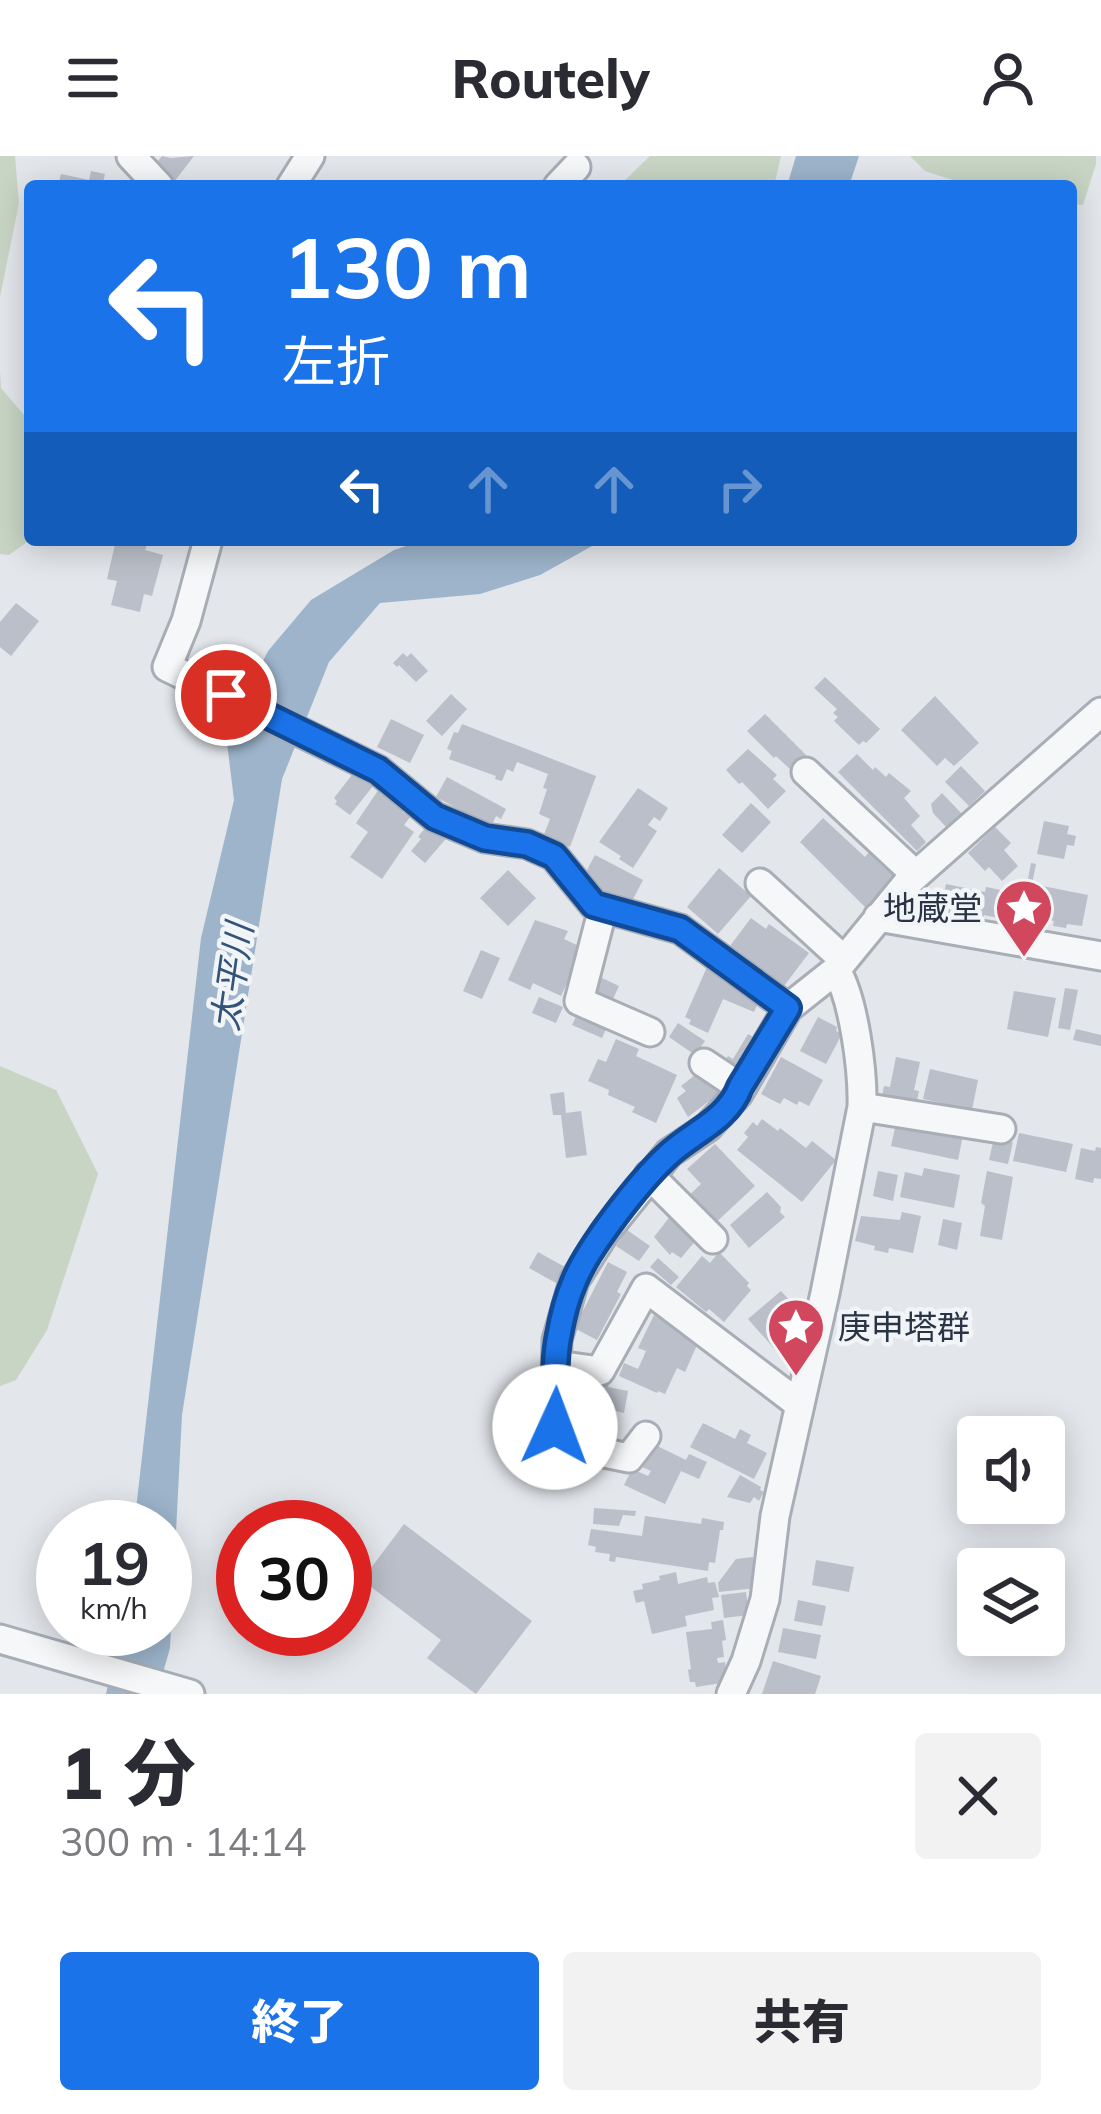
<!DOCTYPE html>
<html lang="ja">
<head>
<meta charset="utf-8">
<style>
	:root { --surface:#fff; --page:#f2f2f3; --text:#2b2b33; --muted:#7c7c81; --accent:#1a73e8 }
	body { margin:0; font-family:Mulish,"Noto Sans JP",sans-serif; background:var(--page); color:var(--text); height:100vh; display:flex; flex-direction:column; font-size:45px; white-space:nowrap }
	* { box-sizing:border-box; margin:0 }
	p { font-size:39px; color:var(--muted) }
	.icon { flex:none; width:66px; height:66px; fill:none; stroke:currentColor; stroke-width:2; stroke-linecap:round; stroke-linejoin:round }
	.map { position:relative; height:1538px; overflow:hidden }
	.panel { display:flex; flex-direction:column; background:var(--surface); flex:1 }
	.panel>* { flex:none }
	.hud { position:absolute; left:24px; top:24px; width:1053px; height:366px; border-radius:12px; box-shadow:0 6px 30px #0003; background:#1a73e8; color:#fff; overflow:hidden }
	.tools { position:absolute; left:957px; top:1260px; display:grid; gap:24px }
	.tools a { display:grid; place-items:center; width:108px; height:108px; border-radius:12px; background:var(--surface); box-shadow:0 6px 30px #0003; font-size:60px }
	.speed { position:absolute; left:36px; top:1344px; display:flex; gap:24px; font-size:60px; font-weight:700; text-align:center }
	.speed>* { display:grid; place-content:center; width:156px; height:156px; border-radius:50%; background:var(--surface); box-shadow:0 6px 30px #0003; line-height:1 }
	.speed small { font-size:30px; font-weight:400 }
	.speed .limit { border:18px solid #d22; background:#fff; color:#111 }
	.pin { position:absolute; display:grid; place-items:center; width:102px; height:102px; color:#fff; margin:-51px; border:6px solid #fff; border-radius:50%; box-shadow:0 3px 12px #0007 }
	.me { position:absolute; width:132px; margin:-66px; rotate:2deg; stroke-linejoin:round; filter:drop-shadow(0 0 9px #0008) }
	.turn { display:flex; align-items:center; gap:42px; height:252px; padding:0 60px; font-size:54px }
	.turn .icon { width:156px; height:156px; stroke-width:2.5 }
	.turn b { display:block; font-size:84px; line-height:102px }
	.lanes { display:flex; align-items:center; height:114px; padding:0 60px; background:#0003; justify-content:center; gap:60px; direction:ltr }
	.lanes .off { opacity:.35 }
	.round { display:grid; place-items:center; flex:none; width:126px; height:126px; border-radius:12px; background:var(--page) }
	.head { display:flex; align-items:center; justify-content:space-between; height:204px; padding:0 60px }
	h1 { font-size:72px; font-weight:800; line-height:90px }
	.primary-button { display:flex; gap:24px; margin-top:auto; padding:24px 60px }
	.primary-button a { flex:1; height:138px; border-radius:12px; background:var(--accent); color:#fff; font-size:48px; font-weight:800; line-height:138px; text-align:center }
	.primary-button a+a { background:var(--page); color:var(--text) }
	header { display:flex; justify-content:space-between; align-items:center; height:156px; padding:0 60px; background:var(--surface); font-size:54px; font-weight:800 }
	.map>svg:first-child { display:block }
	.green { fill:#c8d5c4 }
	.water { fill:#9db4cb }
	.building { fill:#babfc9 }
	.lines { fill:none; stroke-linecap:round; stroke-linejoin:round }
	.minor-casing { stroke:#a8adb6; stroke-width:33 }
	.minor { stroke:#f6f7f9; stroke-width:27 }
	.route-casing { stroke:#114b97; stroke-width:30 }
	.route { stroke:#1a73e8; stroke-width:21 }
	.labels { text-anchor:middle; stroke-width:9; stroke-linejoin:round; paint-order:stroke }
	.poi-label { font-size:33px; fill:#2a3444; stroke:#f2f5f8; text-anchor:end }
	.water-label { font-size:36px; font-style:italic; fill:#335379; stroke:#f2f5f8 }
</style>
</head>
<body>
<header><svg class="icon" aria-label="menu" viewBox="0 0 24 24"><path d="M4 6h16M4 12h16M4 18h16"/></svg>Routely<svg class="icon" aria-label="person" viewBox="0 0 24 24"><circle cx="12" cy="8" r="4"/><path d="M4 21q1-7 8-7t8 7"/></svg></header>
<div class="map">
<svg width="1101" height="1538" viewBox="0 0 1101 1538">
	<rect width="100%" height="100%" fill="#e3e6eb"/>
	<path class="green" d="M 0,0 L 15,0 L 19,47 L 0,141 Z
		M 650,0 L 781,0 L 774,30 L 619,30 Z
		M 910,0 L 1096,0 L 1096,8 L 1083,49 L 1071,48 L 1071,30 L 971,30 L 925,15 Z
		M 0,214 L 1,232 L 30,266 L 30,384 L 9,399 L 0,398 Z
		M 0,910 L 56,934 L 98,1018 L 47,1174 L 16,1224 L 0,1230 Z"/>
	<path class="water" d="M 796,0 L 859,0 L 849,30 L 787,30 Z
		M 425,384 L 603,384 L 540,419 L 480,438 L 380,447 L 329,506 L 282,623 L 182,1259 L 170,1492 L 157,1538 L 106,1538 L 121,1473 L 165,1473 L 165,1371 L 134,1371 L 201,782 L 234,644 L 226,579 L 268,495 L 311,444 L 394,394 Z"/>
	<path class="building" d="M 162,0 L 171,2 L 194,0 L 174,26 L 153,11 Z
		M 91,15 L 105,18 L 102,30 L 58,30 L 61,18 L 89,24 Z
		M 116,384 L 147,388 L 145,394 L 163,399 L 152,440 L 144,438 L 140,456 L 111,449 L 117,425 L 107,423 Z
		M 16,447 L 39,465 L 11,500 L 0,491 L 0,466 Z
		M 403,497 L 407,501 L 411,497 L 428,515 L 416,526 L 399,509 L 397,511 L 393,507 Z
		M 825,521 L 880,573 L 866,587 L 863,585 L 859,589 L 834,565 L 838,561 L 833,557 L 837,553 L 814,532 Z
		M 451,538 L 467,553 L 442,580 L 426,565 Z
		M 935,540 L 979,587 L 954,610 L 945,602 L 937,610 L 901,574 Z
		M 765,558 L 807,600 L 792,615 L 776,600 L 774,602 L 747,575 Z
		M 391,563 L 424,579 L 410,607 L 377,591 Z
		M 462,568 L 596,620 L 570,691 L 543,681 L 550,663 L 539,658 L 547,633 L 543,632 L 548,618 L 517,606 L 513,616 L 507,613 L 502,625 L 495,623 L 496,620 L 449,603 L 452,595 L 447,593 L 454,576 L 458,577 Z
		M 748,593 L 777,619 L 773,623 L 786,635 L 768,653 L 742,626 L 739,628 L 726,614 Z
		M 857,598 L 873,614 L 875,611 L 886,621 L 889,617 L 911,635 L 904,642 L 920,660 L 911,669 L 926,686 L 917,695 L 838,616 Z
		M 961,610 L 985,635 L 969,650 L 945,626 Z
		M 358,611 L 377,625 L 350,659 L 335,648 L 337,645 L 334,642 Z
		M 447,621 L 506,653 L 501,663 L 496,660 L 491,671 L 436,641 Z
		M 638,632 L 668,652 L 660,665 L 654,661 L 648,669 L 657,675 L 633,712 L 619,703 L 621,700 L 599,686 Z
		M 379,633 L 405,651 L 402,656 L 410,661 L 404,669 L 414,676 L 382,723 L 350,701 L 368,676 L 356,667 Z
		M 942,637 L 962,658 L 947,672 L 933,657 L 931,648 Z
		M 751,647 L 771,666 L 742,697 L 722,679 Z
		M 823,662 L 865,701 L 871,694 L 903,717 L 869,755 L 800,686 Z
		M 432,663 L 450,678 L 425,707 L 411,695 L 421,683 L 418,681 Z
		M 1044,665 L 1069,670 L 1067,678 L 1076,680 L 1074,690 L 1067,689 L 1064,703 L 1037,698 Z
		M 995,671 L 1011,687 L 1004,694 L 1018,710 L 1002,725 L 989,711 L 985,715 L 968,697 Z
		M 595,699 L 643,724 L 631,747 L 601,734 L 587,714 Z
		M 1031,707 L 1036,708 L 1032,728 L 1088,739 L 1082,770 L 1067,768 L 1066,772 L 1053,770 L 1054,765 L 1036,761 L 1034,768 L 1020,765 Z
		M 719,712 L 751,740 L 718,778 L 687,751 Z
		M 508,714 L 536,742 L 508,770 L 480,742 Z
		M 946,728 L 985,736 L 986,731 L 1016,737 L 1009,771 L 997,769 L 998,762 L 984,759 L 983,766 L 940,758 Z
		M 751,762 L 766,773 L 769,768 L 809,797 L 784,830 L 730,790 Z
		M 535,764 L 568,775 L 564,783 L 583,792 L 561,840 L 533,827 L 530,834 L 508,824 Z
		M 481,794 L 500,802 L 482,843 L 463,835 Z
		M 707,811 L 733,822 L 760,843 L 754,856 L 723,843 L 708,877 L 689,868 L 691,864 L 685,861 Z
		M 598,820 L 619,830 L 611,847 L 590,837 Z
		M 1065,832 L 1078,834 L 1070,874 L 1058,872 Z
		M 1014,835 L 1056,842 L 1048,881 L 1007,873 Z
		M 539,841 L 563,851 L 556,867 L 532,857 Z
		M 580,852 L 609,866 L 602,882 L 572,869 Z
		M 818,861 L 837,871 L 836,875 L 842,878 L 826,908 L 800,895 Z
		M 678,867 L 705,885 L 695,899 L 669,881 Z
		M 1076,873 L 1101,879 L 1101,890 L 1073,884 Z
		M 748,878 L 758,884 L 736,923 L 720,914 L 728,900 L 733,903 Z
		M 616,883 L 639,893 L 636,900 L 677,919 L 656,967 L 632,956 L 635,951 L 608,939 L 609,934 L 588,925 L 598,903 L 606,906 Z
		M 781,901 L 823,924 L 809,950 L 799,945 L 797,949 L 784,942 L 780,948 L 761,938 Z
		M 896,901 L 920,906 L 914,934 L 919,935 L 915,954 L 881,946 L 884,930 L 890,931 Z
		M 930,913 L 978,924 L 972,954 L 923,943 Z
		M 703,918 L 721,936 L 688,961 L 677,942 L 686,935 L 681,930 L 695,919 L 698,923 Z
		M 564,936 L 566,957 L 581,955 L 587,999 L 566,1002 L 561,959 L 553,959 L 550,938 Z
		M 762,963 L 778,975 L 780,972 L 806,992 L 812,985 L 836,1004 L 802,1046 L 737,994 L 748,981 L 744,977 L 753,966 L 757,970 Z
		M 906,966 L 964,974 L 958,1004 L 891,990 L 895,972 L 905,974 Z
		M 1019,977 L 1073,988 L 1066,1016 L 1013,1005 Z
		M 994,982 L 1013,986 L 1008,1008 L 989,1004 Z
		M 715,988 L 755,1030 L 711,1071 L 685,1043 L 701,1028 L 687,1013 Z
		M 1096,991 L 1101,992 L 1101,1023 L 1094,1022 L 1093,1027 L 1075,1023 L 1081,992 L 1095,995 Z
		M 924,1012 L 960,1019 L 954,1052 L 900,1041 L 905,1016 L 922,1020 Z
		M 878,1015 L 898,1019 L 893,1045 L 873,1040 Z
		M 987,1015 L 1013,1021 L 1002,1084 L 980,1080 L 985,1050 L 981,1047 Z
		M 767,1036 L 781,1051 L 780,1056 L 785,1061 L 749,1092 L 730,1069 Z
		M 902,1056 L 921,1060 L 913,1097 L 889,1092 L 888,1097 L 874,1094 L 875,1090 L 855,1085 L 861,1060 L 900,1064 Z
		M 671,1059 L 698,1082 L 681,1102 L 672,1096 L 670,1099 L 654,1081 Z
		M 943,1063 L 962,1067 L 957,1094 L 938,1089 Z
		M 627,1074 L 650,1090 L 639,1105 L 616,1090 Z
		M 538,1096 L 574,1116 L 565,1132 L 529,1112 Z
		M 719,1096 L 749,1127 L 747,1130 L 751,1134 L 724,1166 L 709,1153 L 706,1156 L 676,1131 L 702,1100 L 710,1107 Z
		M 658,1102 L 679,1121 L 671,1129 L 650,1111 Z
		M 608,1106 L 627,1116 L 617,1136 L 621,1138 L 597,1184 L 574,1172 Z
		M 781,1135 L 800,1156 L 791,1164 L 808,1184 L 802,1207 L 793,1214 L 748,1163 Z
		M 662,1154 L 701,1180 L 685,1216 L 677,1212 L 665,1238 L 658,1235 L 657,1237 L 619,1220 L 624,1207 L 638,1213 L 646,1195 L 638,1192 L 654,1159 L 658,1161 Z
		M 582,1223 L 609,1228 L 608,1231 L 628,1235 L 624,1257 L 610,1254 L 605,1282 L 572,1275 Z
		M 519,1232 L 529,1234 L 528,1243 L 536,1245 L 533,1263 L 525,1261 L 526,1256 L 516,1254 Z
		M 703,1267 L 735,1283 L 740,1273 L 751,1279 L 747,1287 L 767,1297 L 754,1323 L 690,1291 Z
		M 528,1284 L 554,1284 L 560,1288 L 560,1321 L 529,1322 Z
		M 653,1288 L 686,1304 L 689,1298 L 707,1306 L 699,1323 L 681,1315 L 665,1348 L 624,1329 L 632,1313 L 648,1320 L 651,1315 L 642,1311 Z
		M 740,1319 L 761,1331 L 760,1334 L 764,1336 L 759,1345 L 754,1341 L 750,1347 L 727,1341 Z
		M 594,1352 L 636,1355 L 635,1360 L 623,1359 L 619,1370 L 593,1368 Z
		M 645,1360 L 701,1368 L 702,1362 L 724,1366 L 723,1374 L 720,1374 L 715,1407 L 709,1406 L 708,1415 L 616,1401 L 615,1406 L 609,1405 L 610,1398 L 595,1396 L 596,1391 L 588,1389 L 591,1373 L 642,1380 Z
		M 404,1368 L 532,1465 L 476,1538 L 427,1502 L 441,1484 L 362,1424 Z
		M 753,1401 L 756,1432 L 719,1436 L 718,1427 L 736,1403 Z
		M 816,1404 L 854,1411 L 849,1436 L 812,1429 Z
		M 676,1416 L 678,1428 L 707,1421 L 708,1427 L 715,1426 L 719,1441 L 712,1442 L 714,1454 L 685,1460 L 687,1470 L 652,1478 L 644,1445 L 636,1447 L 633,1435 L 643,1433 L 642,1428 L 660,1424 L 659,1420 Z
		M 746,1436 L 749,1459 L 724,1462 L 721,1439 Z
		M 798,1444 L 826,1450 L 822,1470 L 794,1465 Z
		M 723,1464 L 726,1484 L 722,1485 L 724,1501 L 717,1502 L 718,1507 L 725,1506 L 728,1526 L 696,1531 L 695,1526 L 690,1526 L 688,1514 L 691,1513 L 686,1476 L 712,1473 L 711,1466 Z
		M 783,1472 L 821,1479 L 816,1503 L 778,1496 Z
		M 773,1505 L 821,1520 L 815,1538 L 762,1538 Z"/>
	<g class="lines">
		<defs>
			<path id="minor" d="M 131,0 L 159,30
				M 291,30 L 310,0
				M 558,30 L 576,11
				M 208,384 L 186,465 L 167,511 L 378,614 L 435,661 L 485,682 L 527,688 L 554,700 L 594,749 L 680,773 L 788,852
				M 806,616 L 916,719
				M 760,727 L 844,804
				M 603,752 L 579,845 L 650,876
				M 878,761 L 1101,800
				M 704,907 L 740,931
				M 862,951 L 1001,973
				M 649,1019 L 713,1083
				M 557,1209 L 600,1215 L 646,1132 L 800,1249
				M 646,1280 L 629,1302 L 565,1289 L 555,1271 L 557,1184 L 574,1125 L 605,1076 L 669,997 L 708,971 L 738,938 L 788,852 L 836,814 L 908,726 L 1101,556
				M 0,1483 L 190,1538
				M 731,1538 L 746,1505 L 765,1443 L 775,1360 L 825,1137 L 862,951 C 863,916 854,843 836,814"/>
		</defs>
		<use href="#minor" class="minor-casing"/>
		<use href="#minor" class="minor"/>
	</g>
	<g class="lines">
		<defs>
			<path id="route" d="M 226,539 L 378,614 L 435,661 L 485,682 L 527,688 L 554,700 L 594,749 L 680,773 L 788,852 L 740,931 C 728,964 691,977 667,1000 C 640,1025 588,1091 574,1126 C 567,1142 562,1162 559,1179 C 553,1206 556,1243 555,1271"/>
		</defs>
		<use href="#route" class="route-casing"/>
		<use href="#route" class="route"/>
	</g>
	<defs>
		<symbol id="sight-pin" viewBox="-11 -11 22 30"><path d="M0 17L-7.5 6A9.5 9.5 0 1 1 7.5 6Z" fill="#d1475d" stroke="#f2f5f8"/><path d="M0-6L1.8-2.2L6-1.7L2.9 1.2L3.7 5.4L0 3.3L-3.7 5.4L-2.9 1.2L-6-1.7L-1.8-2.2Z" fill="#fff"/></symbol>
	</defs>
	<g fill-rule="evenodd">
		<use href="#sight-pin" x="991" y="719" width="66" height="90"/>
		<use href="#sight-pin" x="763" y="1138" width="66" height="90"/>
	</g>
	<g class="labels">
		<g class="poi-label">
			<text x="982" y="764">地蔵堂</text>
			<text x="838" y="1183" text-anchor="start">庚申塔群</text>
		</g>
		<g class="water-label">
			<text transform="translate(232 821) rotate(-82)" y="13">太平川</text>
		</g>
	</g>
</svg>
<div class="tools">
<a><svg class="icon" aria-label="sound" viewBox="0 0 24 24"><path d="M4 9h4l5-4v14l-5-4H4zM17 9q2 3 0 6"/></svg></a>
<a><svg class="icon" aria-label="layers" viewBox="0 0 24 24"><path d="M12 4l9 5-9 5-9-5zM3 14l9 5 9-5"/></svg></a>
</div>
<div class="speed"><div>19<small>km/h</small></div><div class="limit">30</div></div>
<div class="pin" style="left:226px;top:539px;background:#d93025"><svg class="icon" aria-label="arrive" viewBox="0 0 24 24"><path d="M6 21V4h12l-3 4 3 4H6"/></svg></div>
<svg class="me" style="left:555px;top:1271px" viewBox="-20 -20 40 40"><circle r="19" fill="#fff"/><path d="M0-13L10 11 0 6-10 11z" fill="#1a73e8"/></svg>
<div class="hud">
<div class="turn"><svg class="icon" aria-label="left" viewBox="0 0 24 24"><path d="M17 20v-9H6M10 6l-5 5 5 5"/></svg><div><b>130 m</b>左折</div></div>
<div class="lanes"><svg class="icon" aria-label="left" viewBox="0 0 24 24"><path d="M17 20v-9H6M10 6l-5 5 5 5"/></svg><svg class="icon off" aria-label="ahead" viewBox="0 0 24 24"><path d="M12 20V5M6 11l6-6 6 6"/></svg><svg class="icon off" aria-label="ahead" viewBox="0 0 24 24"><path d="M12 20V5M6 11l6-6 6 6"/></svg><svg class="icon off" aria-label="right" viewBox="0 0 24 24"><path d="M7 20v-9h11M14 6l5 5-5 5"/></svg></div>
</div>
</div>
<section class="panel">
<div class="head"><div><h1>1 分</h1><p>300 m · 14:14</p></div><a class="round"><svg class="icon" aria-label="close" viewBox="0 0 24 24"><path d="M6 6l12 12M18 6L6 18"/></svg></a></div>
<div class="primary-button"><a>終了</a><a>共有</a></div>
</section>
</body>
</html>
